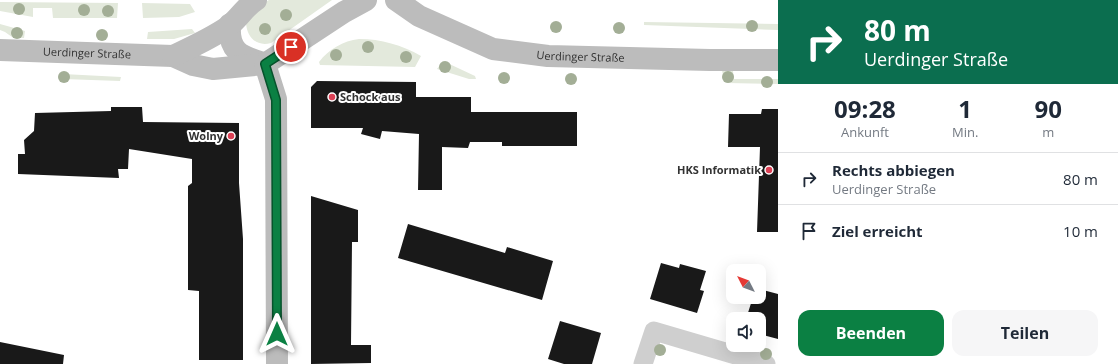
<!DOCTYPE html>
<html lang="de">
<head>
<meta charset="utf-8">
<style>
	:root { --surface:#fff; --page:#f6f6f7; --text:#1f2937; --muted:#747a83; --line:#e0e1e3; --accent:#0b8043 }
	body { margin:0; font-family:"Open Sans",sans-serif; background:var(--page); color:var(--text); height:100vh; display:flex; flex-direction:column; font-size:15px; white-space:nowrap }
	* { box-sizing:border-box; margin:0 }
	p { font-size:13px; color:var(--muted) }
	.icon { flex:none; width:22px; height:22px; fill:none; stroke:currentColor; stroke-width:2; stroke-linecap:round; stroke-linejoin:round }
	.map { position:relative; flex:1; overflow:hidden }
	.drawer { display:flex; flex-direction:column; background:var(--surface); width:340px }
	.drawer>* { flex:none }
	.hud { background:#0b6e4f; color:#fff; overflow:hidden }
	.needle { width:26px; rotate:312deg }
	.fabs { position:absolute; left:726px; top:264px; display:grid; gap:8px }
	.fabs a { display:grid; place-items:center; width:40px; height:40px; border-radius:8px; background:var(--surface); box-shadow:0 4px 16px #0002; font-size:20px }
	.pin { position:absolute; display:grid; place-items:center; width:34px; height:34px; color:#fff; margin:-17px; border:2px solid #fff; border-radius:50%; box-shadow:0 1px 4px #0007 }
	.me { position:absolute; width:44px; margin:-22px; rotate:0deg; stroke-linejoin:round; filter:drop-shadow(0 0 3px #0008) }
	.turn { display:flex; align-items:center; gap:14px; height:84px; padding:0 20px; font-size:18px }
	.turn .icon { width:52px; height:52px; stroke-width:2.5 }
	.turn b { display:block; font-size:28px; line-height:34px }
	.eta { display:flex; justify-content:space-evenly; align-items:center; height:68px; text-align:center }
	.eta b { font-size:24px; font-weight:700; line-height:28px }
	.primary-button { display:flex; gap:8px; margin-top:auto; padding:8px 20px }
	.primary-button a { flex:1; height:46px; border-radius:12px; background:var(--accent); color:#fff; font-size:16px; font-weight:700; line-height:46px; text-align:center }
	.primary-button a+a { background:var(--page); color:var(--text) }
	ul { padding:0; list-style:none }
	li { display:flex; align-items:center; gap:12px; height:52px; padding:0 20px; border-top:1px solid var(--line) }
	li div { flex:1 }
	li b { display:block; font-size:15px }
	li em { font-style:normal }
	main { display:flex; flex:1; min-height:0 }
	.map>svg:first-child { display:block }
	.green { fill:#e3e9dc }
	.building { fill:#191919 }
	.lines { fill:none; stroke-linecap:round; stroke-linejoin:round }
	.street { stroke:#cfcfcf; stroke-width:19 }
	.secondary { stroke:#bcbcbc; stroke-width:22 }
	.tree { fill:#a3ae96 }
	.route-casing { stroke:#07532c; stroke-width:10 }
	.route { stroke:#0b8043; stroke-width:7 }
	.poi-dot { fill:#dc4155; stroke:#fff; stroke-width:1.5 }
	.labels { text-anchor:middle; stroke-width:4; stroke-linejoin:round; paint-order:stroke }
	.street-label { font-size:11px; fill:#323232; stroke:#fff }
	.poi-label { font-size:11px; font-weight:bold; fill:#323232; stroke:#fff; text-anchor:end }
</style>
</head>
<body>
<main>
<div class="map">
<svg width="778" height="364" viewBox="0 0 778 364">
	<rect width="100%" height="100%" fill="#fff"/>
	<path class="green" d="M 269,0 L 332,0 L 271,43 C 256,47 247,37 246,23 L 256,7 Z
		M 0,2 L 118,3 L 117,18 L 53,18 L 52,8 L 33,8 L 33,17 L 0,11 Z
		M 142,3 L 190,4 L 195,12 L 179,17 L 143,18 Z
		M 644,22 L 778,24 L 778,30 L 644,25 Z
		M 0,24 L 25,31 L 24,38 L 12,37 L 5,32 L 0,30 Z
		M 192,29 L 195,33 L 174,39 L 147,39 L 148,32 Z
		M 359,39 C 381,39 402,45 421,56 L 415,67 L 320,65 L 319,62 C 329,49 343,41 359,39 Z
		M 443,61 L 475,76 L 476,79 L 469,79 L 437,69 Z
		M 722,70 L 733,71 L 734,79 L 778,79 L 778,84 L 727,83 L 724,82 Z
		M 63,74 L 121,77 L 120,81 L 63,79 Z"/>
	<path class="building" d="M 317,81 L 416,82 L 416,97 L 471,97 L 471,112 L 577,112 L 577,146 L 502,146 L 502,142 L 470,142 L 468,148 L 442,147 L 442,190 L 418,190 L 419,134 L 382,131 L 380,139 L 361,134 L 363,128 L 311,128 L 311,87 Z
		M 111,107 L 142,107 L 143,122 L 239,123 L 239,183 L 243,239 L 243,360 L 199,360 L 199,291 L 188,290 L 188,186 L 192,183 L 192,159 L 129,149 L 128,169 L 118,169 L 119,178 L 18,174 L 18,154 L 25,154 L 24,140 L 34,131 L 35,113 L 111,111 Z
		M 762,109 L 778,109 L 778,232 L 757,232 L 760,147 L 728,147 L 729,114 L 761,114 Z
		M 311,196 L 358,210 L 358,242 L 352,242 L 351,345 L 371,345 L 371,363 L 311,364 Z
		M 408,224 L 505,253 L 507,247 L 553,261 L 542,300 L 398,258 Z
		M 661,263 L 679,268 L 680,264 L 706,271 L 700,290 L 704,291 L 697,313 L 650,299 Z
		M 759,289 L 778,294 L 778,339 L 759,334 L 759,319 L 746,319 L 753,297 L 759,297 Z
		M 560,321 L 601,333 L 592,364 L 564,364 L 548,359 Z
		M 0,342 L 64,355 L 63,364 L 0,364 Z"/>
	<g class="lines">
		<path class="street" d="M 643,364 L 654,331 L 766,364"/>
		<g class="secondary">
			<path id="s1" d="M 396,0 L 419,16 L 493,49 L 548,56 L 710,60 L 778,60"/>
			<path d="M 230,24 C 228,51 240,56 263,63"/>
			<path id="s2" d="M 0,50 L 173,56 L 193,65 L 213,69 L 265,64 L 344,12 L 366,0"/>
			<path d="M 173,56 C 192,47 212,38 229,26 C 239,18 245,7 256,0"/>
			<path d="M 265,64 L 276,99 L 277,364"/>
		</g>
	</g>
	<g class="tree">
		<circle cx="19" cy="9" r="6"/>
		<circle cx="84" cy="10" r="6"/>
		<circle cx="108" cy="11" r="6"/>
		<circle cx="286" cy="15" r="6"/>
		<circle cx="752" cy="26" r="6"/>
		<circle cx="556" cy="27" r="6"/>
		<circle cx="619" cy="28" r="6"/>
		<circle cx="265" cy="29" r="6"/>
		<circle cx="17" cy="33" r="6"/>
		<circle cx="102" cy="35" r="6"/>
		<circle cx="368" cy="47" r="6"/>
		<circle cx="336" cy="55" r="6"/>
		<circle cx="406" cy="57" r="6"/>
		<circle cx="445" cy="67" r="6"/>
		<circle cx="64" cy="77" r="6"/>
		<circle cx="728" cy="77" r="6"/>
		<circle cx="504" cy="78" r="6"/>
		<circle cx="571" cy="79" r="6"/>
		<circle cx="767" cy="82" r="6"/>
		<circle cx="660" cy="350" r="6"/>
		<circle cx="766" cy="354" r="6"/>
	</g>
	<g class="lines">
		<defs>
			<path id="route" d="M 277,334 L 276,100 L 265,64 L 291,47"/>
		</defs>
		<use href="#route" class="route-casing"/>
		<use href="#route" class="route"/>
	</g>
	<g class="poi-dot">
		<circle cx="332" cy="97" r="4"/>
		<circle cx="231" cy="136" r="4"/>
		<circle cx="769" cy="170" r="4"/>
	</g>
	<g class="labels">
		<g class="street-label">
			<text dy="4" stroke="none"><textPath href="#s2" startOffset="87">Uerdinger Straße</textPath></text>
			<text dy="4" stroke="none"><textPath href="#s1" startOffset="197">Uerdinger Straße</textPath></text>
		</g>
		<g class="poi-label">
			<text x="340" y="101" text-anchor="start">Schock aus</text>
			<text x="223" y="140">Wolny</text>
			<text x="761" y="174">HKS Informatik</text>
		</g>
	</g>
</svg>
<div class="fabs">
<a><svg class="needle" viewBox="-14 -14 28 28"><path d="M0-13l5 13h-10z" fill="#e53935"/><path d="M0 13l5-13h-10z" fill="#747a83"/></svg></a>
<a><svg class="icon" aria-label="sound" viewBox="0 0 24 24"><path d="M4 9h4l5-4v14l-5-4H4zM17 9q2 3 0 6"/></svg></a>
</div>
<div class="pin" style="left:291px;top:47px;background:#d93025"><svg class="icon" aria-label="arrive" viewBox="0 0 24 24"><path d="M6 21V4h12l-3 4 3 4H6"/></svg></div>
<svg class="me" style="left:277px;top:334px" viewBox="-20 -20 40 40"><path d="M0-17L14 15 0 8-14 15z" fill="#0b8043" stroke="#fff" stroke-width="4"/></svg>
</div>
<section class="drawer">
<div class="hud">
<div class="turn"><svg class="icon" aria-label="right" viewBox="0 0 24 24"><path d="M7 20v-9h11M14 6l5 5-5 5"/></svg><div><b>80 m</b>Uerdinger Straße</div></div>
</div>
<div class="eta">
<div><b>09:28</b><p>Ankunft</p></div>
<div><b>1</b><p>Min.</p></div>
<div><b>90</b><p>m</p></div>
</div>
<ul>
<li><svg class="icon" aria-label="right" viewBox="0 0 24 24"><path d="M7 20v-9h11M14 6l5 5-5 5"/></svg><div><b>Rechts abbiegen</b><p>Uerdinger Straße</p></div><em>80 m</em></li>
<li><svg class="icon" aria-label="arrive" viewBox="0 0 24 24"><path d="M6 21V4h12l-3 4 3 4H6"/></svg><div><b>Ziel erreicht</b></div><em>10 m</em></li>
</ul>
<div class="primary-button"><a>Beenden</a><a>Teilen</a></div>
</section>
</main>
</body>
</html>
